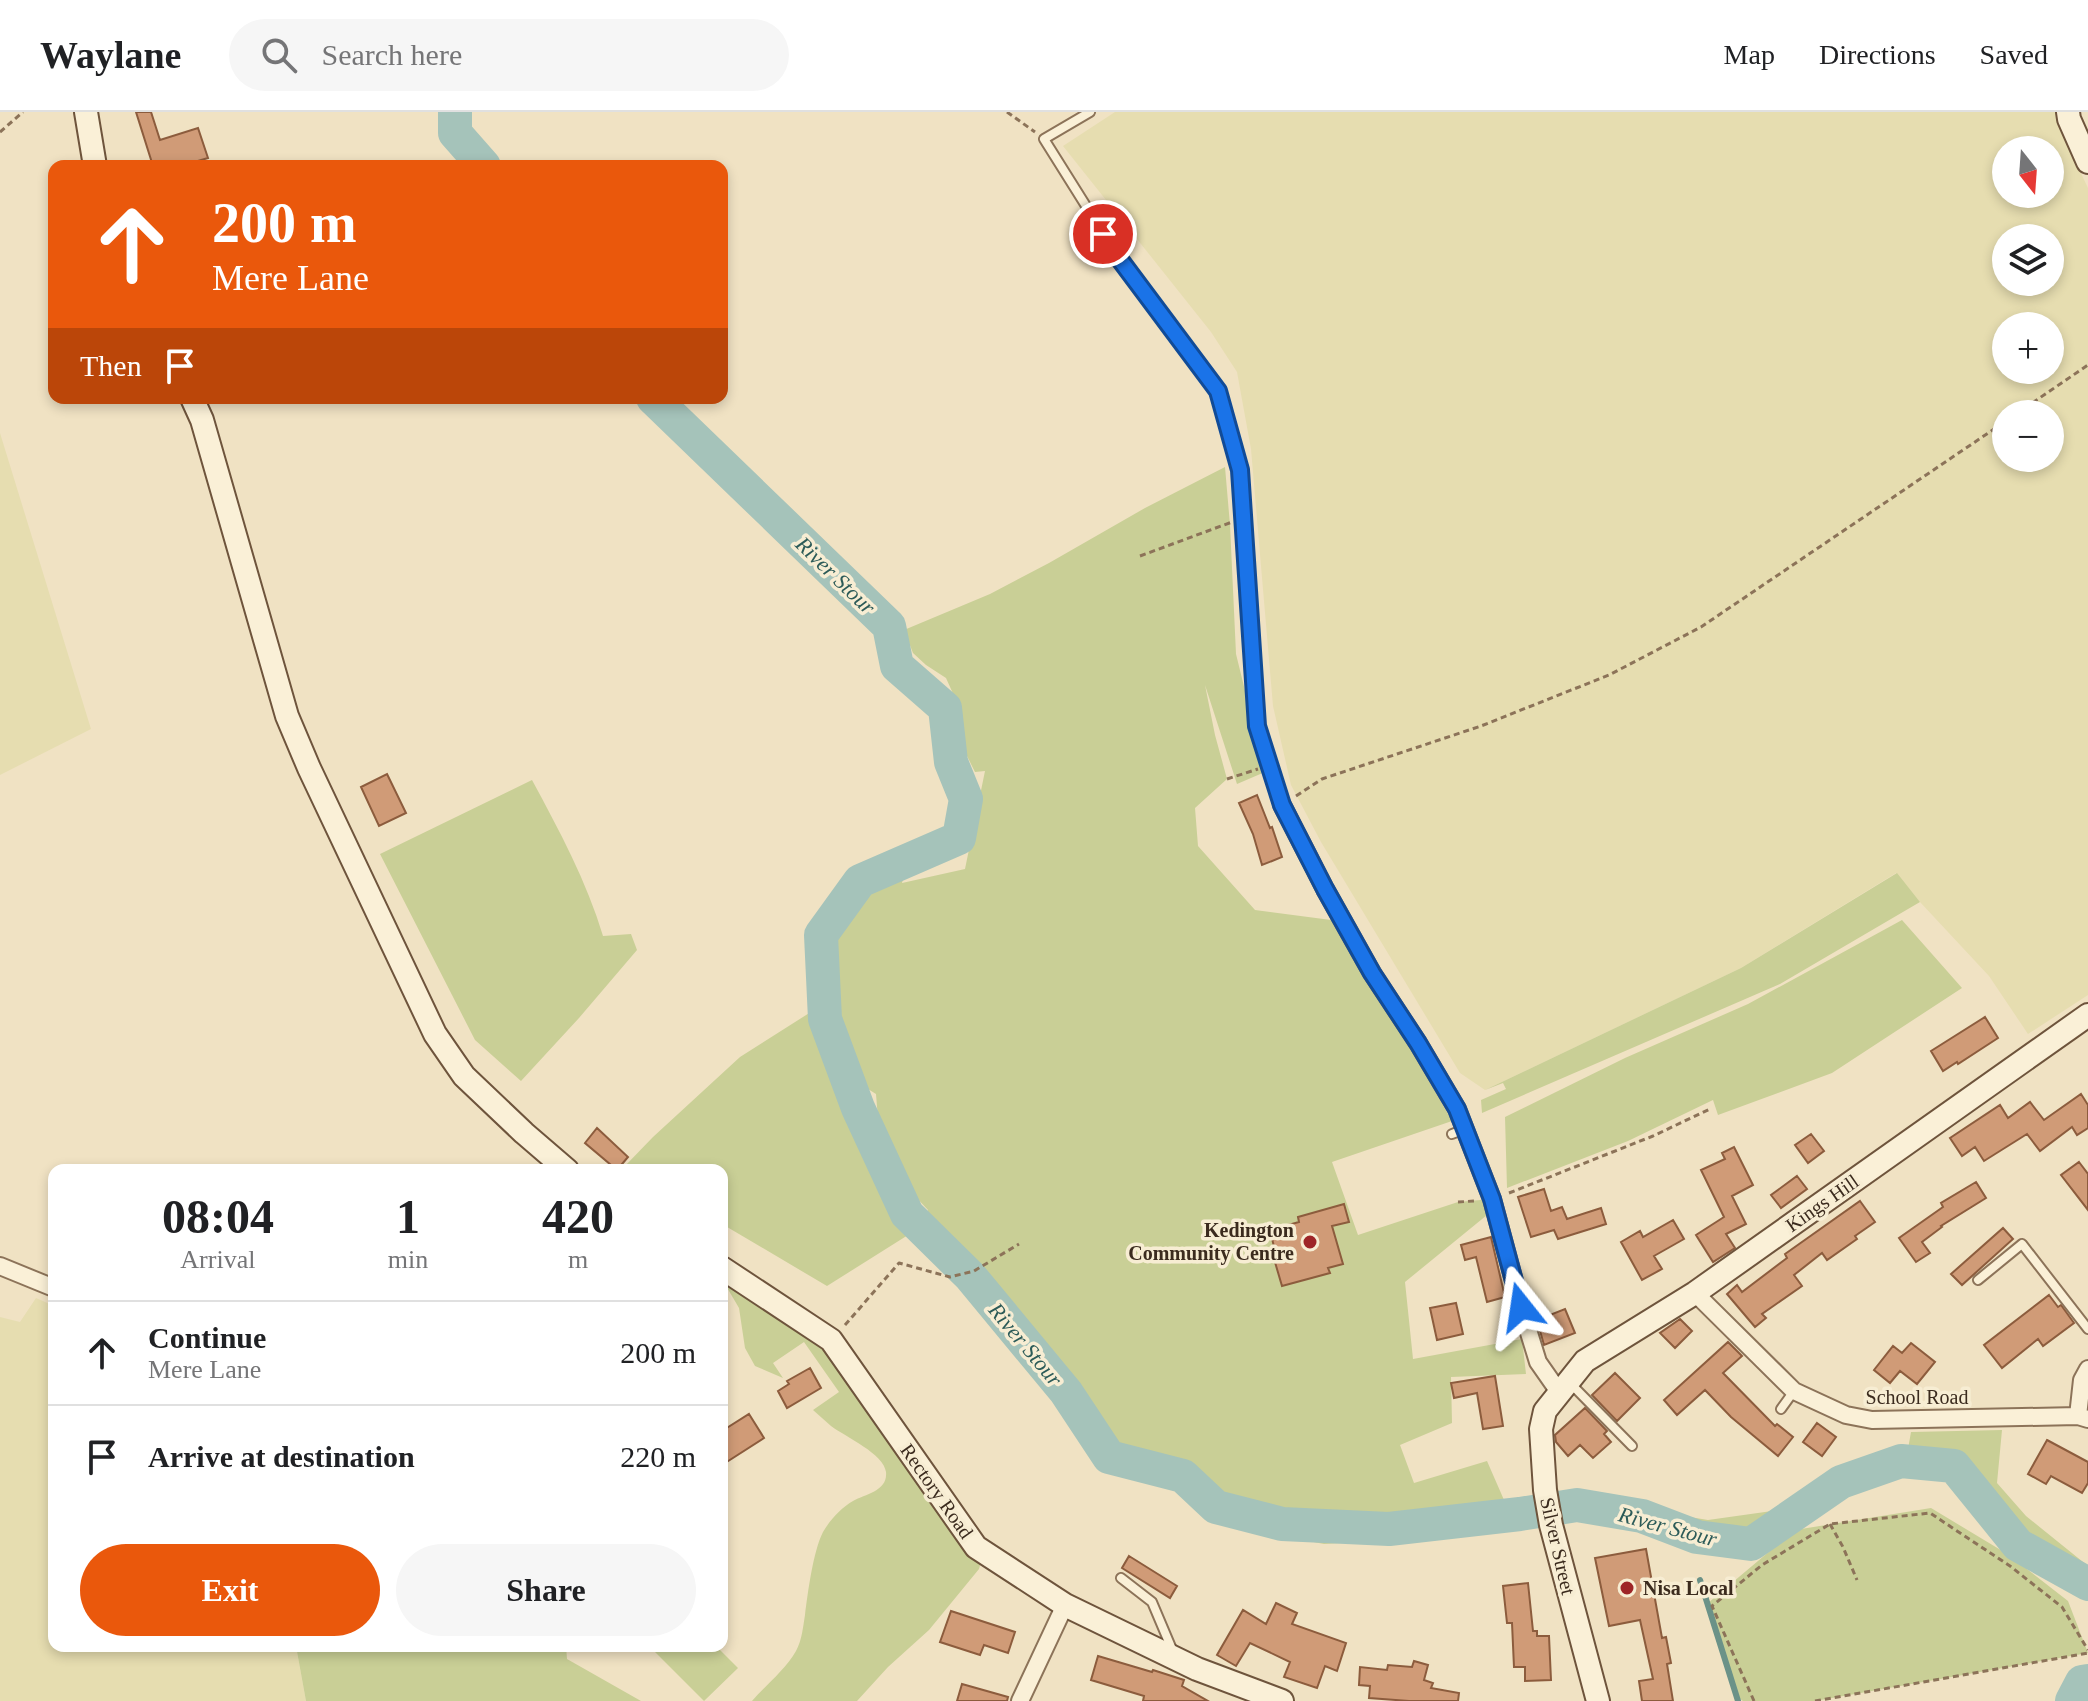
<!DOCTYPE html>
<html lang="en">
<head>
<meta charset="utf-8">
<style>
	:root { --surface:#fff; --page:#f6f6f6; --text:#202124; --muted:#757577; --line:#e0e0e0; --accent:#ea580c }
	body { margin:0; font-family:"Times New Roman",serif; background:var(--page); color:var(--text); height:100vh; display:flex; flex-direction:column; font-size:30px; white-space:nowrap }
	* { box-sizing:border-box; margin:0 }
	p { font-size:26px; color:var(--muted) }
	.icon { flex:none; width:44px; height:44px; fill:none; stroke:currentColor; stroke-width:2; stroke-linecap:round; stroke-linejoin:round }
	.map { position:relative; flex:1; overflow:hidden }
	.details { position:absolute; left:48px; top:1052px; width:680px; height:488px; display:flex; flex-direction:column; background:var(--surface); border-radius:16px; box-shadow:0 4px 12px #0003 }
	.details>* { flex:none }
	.top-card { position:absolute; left:48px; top:48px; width:680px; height:244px; border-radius:16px; box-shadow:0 4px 12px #0003; background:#ea580c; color:#fff; overflow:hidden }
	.needle { width:52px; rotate:163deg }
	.buttons { position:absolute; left:1992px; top:24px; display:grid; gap:16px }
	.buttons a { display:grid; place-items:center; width:72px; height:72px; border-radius:50%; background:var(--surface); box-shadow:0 4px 12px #0003; font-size:40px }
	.pin { position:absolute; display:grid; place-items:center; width:68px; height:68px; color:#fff; margin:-34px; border:4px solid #fff; border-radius:50%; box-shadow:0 2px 8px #0007 }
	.me { position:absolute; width:88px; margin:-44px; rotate:345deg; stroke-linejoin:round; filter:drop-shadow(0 0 6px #0008) }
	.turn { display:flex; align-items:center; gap:28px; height:168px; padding:0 32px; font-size:36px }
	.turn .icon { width:104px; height:104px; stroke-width:2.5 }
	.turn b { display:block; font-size:56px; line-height:68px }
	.then { display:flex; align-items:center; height:76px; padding:0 32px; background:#0003; gap:16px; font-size:30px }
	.eta { display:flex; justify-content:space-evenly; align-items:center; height:136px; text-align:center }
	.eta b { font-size:48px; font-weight:700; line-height:56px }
	.action { display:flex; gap:16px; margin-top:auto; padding:16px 32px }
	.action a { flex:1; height:92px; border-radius:48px; background:var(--accent); color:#fff; font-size:32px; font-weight:700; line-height:92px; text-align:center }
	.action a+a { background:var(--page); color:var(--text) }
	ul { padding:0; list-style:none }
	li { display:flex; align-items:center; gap:24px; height:104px; padding:0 32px; border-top:2px solid var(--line) }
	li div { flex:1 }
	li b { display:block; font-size:30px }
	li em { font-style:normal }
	header { display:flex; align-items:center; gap:48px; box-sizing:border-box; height:112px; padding:0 40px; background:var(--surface); border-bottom:2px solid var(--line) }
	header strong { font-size:38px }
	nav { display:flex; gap:44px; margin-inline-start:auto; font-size:28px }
	.search { width:560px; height:72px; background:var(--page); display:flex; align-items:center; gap:20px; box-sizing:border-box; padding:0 28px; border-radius:44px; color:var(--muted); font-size:30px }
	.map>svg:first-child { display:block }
	.farmland { fill:#e6ddb0; fill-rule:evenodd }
	.green { fill:#c9cf96 }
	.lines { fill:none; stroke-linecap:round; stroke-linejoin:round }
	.stream { stroke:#6b9288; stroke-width:6 }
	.river { stroke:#a5c3ba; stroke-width:34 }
	.building { fill:#d09b77; stroke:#8c5c3d; stroke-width:2 }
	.lane-casing { stroke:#8c7359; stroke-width:12 }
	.street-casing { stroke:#8c7359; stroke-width:20 }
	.secondary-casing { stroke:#6e543c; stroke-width:26 }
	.path { stroke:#8c7359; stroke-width:3; stroke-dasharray:6 4; stroke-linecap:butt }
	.lane { stroke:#faf0d7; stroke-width:8 }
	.street { stroke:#faf0d7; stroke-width:16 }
	.secondary { stroke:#faf0d7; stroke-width:22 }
	.route-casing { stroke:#114b97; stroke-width:20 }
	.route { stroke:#1a73e8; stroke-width:14 }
	.poi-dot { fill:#9e2527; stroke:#f7edd3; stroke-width:3 }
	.labels { text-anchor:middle; stroke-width:7; stroke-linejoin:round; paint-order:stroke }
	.street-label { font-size:20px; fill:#3b2b1e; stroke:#f7edd3 }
	.poi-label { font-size:20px; font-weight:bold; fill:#3b2b1e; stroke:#f7edd3; text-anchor:end }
	.water-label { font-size:22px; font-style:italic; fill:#2c5b58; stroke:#f7edd3 }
</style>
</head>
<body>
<header>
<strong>Waylane</strong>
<div class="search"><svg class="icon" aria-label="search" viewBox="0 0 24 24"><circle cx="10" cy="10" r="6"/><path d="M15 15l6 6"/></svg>Search here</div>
<nav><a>Map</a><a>Directions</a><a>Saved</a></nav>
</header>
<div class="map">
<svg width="2088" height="1589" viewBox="0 0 2088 1589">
	<rect width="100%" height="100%" fill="#f0e2c3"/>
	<path class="farmland" d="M 1115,0 L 2059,0 L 2079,57 L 2088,76 L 2088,883 L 2028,922 L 1989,864 L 1920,790 L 1896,761 L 1741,856 L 1485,978 L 1460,961 L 1321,730 L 1291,673 L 1273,594 L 1251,337 L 1237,260 L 1211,220 L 1063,34 ZM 2006,38 L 2050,38 L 2050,82 L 2006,82 ZM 2006,126 L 2050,126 L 2050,170 L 2006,170 ZM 2006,214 L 2050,214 L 2050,258 L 2006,258 ZM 2006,302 L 2050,302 L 2050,346 L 2006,346 Z
		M 0,321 L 91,617 L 0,663 Z
		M 36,1186 L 54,1194 L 54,1534 L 296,1534 L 306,1589 L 0,1589 L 0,1205 L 20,1210 Z"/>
	<path class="green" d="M 1225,355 L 1230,413 L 1236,542 L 1265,660 L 1237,672 L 1205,573 L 1215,623 L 1227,667 L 1195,696 L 1198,734 L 1255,798 L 1331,808 L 1381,884 L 1452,1009 L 1332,1050 L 1358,1123 L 1458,1090 L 1492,1087 L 1487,1103 L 1405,1170 L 1413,1247 L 1522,1227 L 1526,1262 L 1451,1265 L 1452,1311 L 1400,1333 L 1414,1371 L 1487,1349 L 1504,1388 L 1537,1384 L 1542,1410 L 1522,1408 L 1392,1428 L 1324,1432 L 1263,1420 L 1210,1395 L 1177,1372 L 1113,1353 L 1095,1338 L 1056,1280 L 916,1118 L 827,1174 L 722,1112 L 722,1058 L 629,1058 L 624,1055 L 653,1025 L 740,945 L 814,898 L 818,920 L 885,1071 L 892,1082 L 909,1095 L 916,1116 L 928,1098 L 901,1069 L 878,1007 L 876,982 L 860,972 L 844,936 L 840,921 L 839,899 L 832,896 C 830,886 826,876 825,865 C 823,836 841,787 865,769 C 877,761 891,754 904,747 L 904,764 L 902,771 L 965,757 L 985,659 L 975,660 L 958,626 L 954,606 L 955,586 L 946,566 L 926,553 L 913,541 L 904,518 L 990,482 L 1049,451 L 1145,396 Z
		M 532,668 C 559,718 587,770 603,824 L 631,822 L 637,838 L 579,906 L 521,969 L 475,928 L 380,742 Z
		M 1897,761 L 1920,790 L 1780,872 L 1482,1001 L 1481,988 L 1506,977 L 1503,971 L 1485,978 L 1741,856 Z
		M 1902,808 L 1962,876 L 1832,961 L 1718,1003 L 1713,988 L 1628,1029 L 1507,1076 L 1505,1005 L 1625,946 L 1748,892 Z
		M 722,1167 L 813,1216 L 982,1446 L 979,1457 L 929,1518 L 888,1555 L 857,1589 L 752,1589 C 766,1573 785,1558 796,1539 C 802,1528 803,1515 805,1503 C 808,1480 813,1440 823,1420 C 830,1408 841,1396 853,1389 C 866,1382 888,1379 886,1360 C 884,1342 846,1325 831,1314 C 825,1309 819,1303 813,1298 L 839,1280 L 804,1230 L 773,1251 L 783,1266 L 755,1254 L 745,1236 L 739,1196 Z
		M 2002,1318 L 1997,1371 L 2026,1404 L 2088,1454 L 2088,1478 L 2013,1437 L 1953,1369 L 1923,1359 L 1892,1361 L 1846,1377 L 1780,1426 L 1751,1440 L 1715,1444 L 1685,1427 L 1655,1416 L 1575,1406 L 1561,1406 L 1555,1386 L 1593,1389 L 1708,1408 L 1772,1399 L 1826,1365 L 1908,1337 L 1911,1320 Z
		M 1931,1396 L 2009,1443 L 2068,1489 L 2088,1541 L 1815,1589 L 1743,1589 L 1736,1584 L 1708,1491 L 1795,1418 Z
		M 296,1534 L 566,1534 L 567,1547 L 641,1589 L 306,1589 Z
		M 649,1534 L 716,1534 L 738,1556 L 704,1589 Z"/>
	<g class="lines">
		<path class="stream" d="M 1700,1468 L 1738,1589"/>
		<path class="river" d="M 455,0 L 455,21 L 484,54
			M 653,286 L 889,514 L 897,554 L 945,596 L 951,650 L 966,687 L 959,726 L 860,769 L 821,823 L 825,907 L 858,996 L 907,1102 L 970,1164 L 1066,1280 L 1109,1345 L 1183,1364 L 1216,1395 L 1282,1412 L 1389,1417 L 1520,1402 L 1577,1393 L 1642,1404 L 1697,1425 L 1751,1432 L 1841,1370 L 1901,1349 L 1954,1354 L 2018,1433 L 2088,1472
			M 2072,1589 L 2082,1570 L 2088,1569"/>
	</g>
	<path class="building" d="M 136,0 L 151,0 L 160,28 L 198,16 L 208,46 L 181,54 L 153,54 Z
		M 387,662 L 406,701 L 379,714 L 361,675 Z
		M 1257,683 L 1270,716 L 1272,715 L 1282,745 L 1262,753 L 1253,722 L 1239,691 Z
		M 1985,905 L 1998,926 L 1958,952 L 1957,950 L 1943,959 L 1931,939 Z
		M 2081,982 L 2088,993 L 2088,1016 L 2077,1023 L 2072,1015 L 2040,1039 L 2027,1022 L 1984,1049 L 1975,1035 L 1962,1044 L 1950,1026 L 2000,993 L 2008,1006 L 2030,990 L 2044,1008 Z
		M 597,1016 L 628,1045 L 617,1058 L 585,1031 Z
		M 1811,1022 L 1824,1039 L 1808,1051 L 1795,1033 Z
		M 1734,1035 L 1753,1073 L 1732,1084 L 1746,1112 L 1726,1122 L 1735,1136 L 1713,1150 L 1696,1123 L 1724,1105 L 1701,1058 L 1725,1047 L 1722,1041 Z
		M 2079,1050 L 2088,1062 L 2088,1098 L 2061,1063 Z
		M 1797,1064 L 1807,1077 L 1781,1096 L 1771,1083 Z
		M 1976,1070 L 1986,1086 L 1941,1114 L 1942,1115 L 1922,1130 L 1930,1141 L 1916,1150 L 1899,1126 L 1943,1095 L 1941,1091 Z
		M 1544,1077 L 1551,1099 L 1562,1095 L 1567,1107 L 1601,1096 L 1606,1112 L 1558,1127 L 1554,1118 L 1531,1125 L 1518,1085 Z
		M 1860,1089 L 1875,1110 L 1855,1124 L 1857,1127 L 1827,1148 L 1822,1141 L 1794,1163 L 1802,1174 L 1762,1202 L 1766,1206 L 1755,1215 L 1727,1182 L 1737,1173 L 1742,1180 L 1787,1146 L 1785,1142 Z
		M 1344,1092 L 1349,1110 L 1332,1114 L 1343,1152 L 1328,1156 L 1330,1161 L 1282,1174 L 1272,1140 L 1275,1139 L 1270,1118 L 1299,1110 L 1298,1105 Z
		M 1673,1108 L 1684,1127 L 1654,1144 L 1662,1157 L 1642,1168 L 1621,1130 L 1640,1119 L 1643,1125 Z
		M 2003,1116 L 2013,1127 L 1962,1173 L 1951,1162 Z
		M 1491,1125 L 1505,1185 L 1487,1190 L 1476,1145 L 1465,1148 L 1461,1133 Z
		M 2049,1183 L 2058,1195 L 2061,1193 L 2074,1211 L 2043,1234 L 2038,1227 L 2002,1256 L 1984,1233 Z
		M 1456,1191 L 1463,1222 L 1437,1228 L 1430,1196 Z
		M 1565,1197 L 1575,1221 L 1544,1233 L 1537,1208 Z
		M 1680,1207 L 1692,1219 L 1675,1236 L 1660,1221 Z
		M 1728,1230 L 1742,1244 L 1723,1261 L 1775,1314 L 1777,1312 L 1793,1325 L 1778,1344 L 1731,1305 L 1705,1278 L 1677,1303 L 1664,1288 Z
		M 1911,1231 L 1935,1250 L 1917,1272 L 1900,1259 L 1890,1271 L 1874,1258 L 1893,1234 L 1902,1241 Z
		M 810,1256 L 821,1276 L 787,1296 L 778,1279 L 789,1272 L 787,1269 Z
		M 1615,1261 L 1640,1286 L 1617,1309 L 1592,1283 Z
		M 1495,1264 L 1503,1314 L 1483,1317 L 1477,1281 L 1454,1286 L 1451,1271 Z
		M 1585,1296 L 1607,1319 L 1604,1322 L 1611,1330 L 1593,1346 L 1580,1333 L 1568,1344 L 1556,1330 L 1555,1323 Z
		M 749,1302 L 764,1326 L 722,1353 L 722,1319 Z
		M 1817,1311 L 1836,1325 L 1822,1344 L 1803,1330 Z
		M 2047,1328 L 2088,1350 L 2088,1371 L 2082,1381 L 2051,1364 L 2046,1372 L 2028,1362 Z
		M 1646,1437 L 1662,1526 L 1666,1525 L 1671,1551 L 1667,1552 L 1673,1589 L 1642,1589 L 1639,1569 L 1653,1567 L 1640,1508 L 1609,1514 L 1595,1446 Z
		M 1129,1444 L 1177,1474 L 1170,1486 L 1122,1456 Z
		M 1528,1471 L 1533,1519 L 1537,1519 L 1537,1524 L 1549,1524 L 1551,1568 L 1525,1569 L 1525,1555 L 1514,1555 L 1512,1511 L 1507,1511 L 1503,1474 Z
		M 1276,1491 L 1297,1501 L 1292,1512 L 1346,1531 L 1337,1559 L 1325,1554 L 1317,1576 L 1284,1565 L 1290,1550 L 1250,1531 L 1236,1554 L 1217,1543 L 1243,1498 L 1266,1512 Z
		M 951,1499 L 1015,1520 L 1008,1541 L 984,1533 L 980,1543 L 940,1530 Z
		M 1098,1544 L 1152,1560 L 1153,1558 L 1184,1568 L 1182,1574 L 1208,1589 L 1143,1589 L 1144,1584 L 1091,1568 Z
		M 1414,1549 L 1428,1553 L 1424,1568 L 1433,1571 L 1431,1576 L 1459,1581 L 1458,1589 L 1409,1589 L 1369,1586 L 1370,1574 L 1359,1573 L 1360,1555 L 1387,1558 L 1388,1553 L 1412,1555 Z
		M 962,1572 L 1008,1585 L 1007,1589 L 957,1589 Z"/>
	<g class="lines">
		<defs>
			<path id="lane" d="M 1090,0 L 1044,27 L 1118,145 L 1218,279 L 1240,358 L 1257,614 L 1281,693
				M 1452,1022 L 1465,1017
				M 1978,1168 L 2022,1132 L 2088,1217
				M 1571,1272 L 1632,1334
				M 1781,1297 L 1794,1279
				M 1121,1466 L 1152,1490 L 1174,1542"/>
			<path id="street" d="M 1282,693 L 1325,777 L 1372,861 L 1418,931 L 1457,997 L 1492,1087 L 1521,1195 L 1538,1250 L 1559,1280
				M 0,1154 L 54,1176
				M 1695,1181 L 1794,1279 L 1846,1303 L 1872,1308 L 2078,1304 L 2088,1307
				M 2078,1304 L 2082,1268 L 2088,1257
				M 1020,1589 L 1065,1493"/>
			<path id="secondary" d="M 86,0 L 95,54
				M 2068,0 L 2069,7 L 2088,50
				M 192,286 L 202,308 L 287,604 L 309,656 L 435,922 L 464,964 L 524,1021 L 567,1058
				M 722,1156 L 831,1228 L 976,1435 L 1065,1493 L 1197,1557 L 1282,1589
				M 1598,1589 L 1551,1413 L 1545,1378 L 1541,1317 L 1545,1299 L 1585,1249 L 1695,1181 L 2088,903"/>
		</defs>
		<use href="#lane" class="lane-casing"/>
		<use href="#street" class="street-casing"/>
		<use href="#secondary" class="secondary-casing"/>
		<path class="path" d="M 1007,0 L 1035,20
			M 0,20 L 23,0
			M 2016,302 L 2088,253
			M 1140,444 L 1232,410
			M 1227,667 L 1258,657
			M 1296,684 L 1322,667 L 1481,614 L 1609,563 L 1701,515 L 2006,309
			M 1509,1081 L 1653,1024 L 1710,997
			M 1458,1090 L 1474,1089
			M 845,1213 L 899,1151 L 950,1165 L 974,1159 L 1019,1132
			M 1830,1412 L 1843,1435 L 1857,1468
			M 1754,1589 L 1712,1494 L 1762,1453 L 1830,1412 L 1930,1401 L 2010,1454 L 2062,1495 L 2088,1538
			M 1815,1589 L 2088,1541"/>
		<use href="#lane" class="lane"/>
		<use href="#street" class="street"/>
		<use href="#secondary" class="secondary"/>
	</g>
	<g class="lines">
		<defs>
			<path id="route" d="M 1103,122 L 1118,145 L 1218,279 L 1240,358 L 1257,614 L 1282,693 L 1325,777 L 1372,861 L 1418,931 L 1457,997 L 1492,1087 L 1521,1195"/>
		</defs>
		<use href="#route" class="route-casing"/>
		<use href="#route" class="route"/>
	</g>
	<g class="poi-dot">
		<circle cx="1310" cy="1130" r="8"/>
		<circle cx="1627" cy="1476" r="8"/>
	</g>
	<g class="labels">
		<g class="street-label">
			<text transform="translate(1822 1091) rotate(-35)" y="7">Kings Hill</text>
			<text x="1917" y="1292">School Road</text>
			<text transform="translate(937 1379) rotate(55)" y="7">Rectory Road</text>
			<text transform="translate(1558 1434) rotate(77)" y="7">Silver Street</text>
		</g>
		<g class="poi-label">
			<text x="1294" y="1125">Kedington<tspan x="1294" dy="23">Community Centre</tspan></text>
			<text x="1643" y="1483" text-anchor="start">Nisa Local</text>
		</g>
		<g class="water-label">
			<text transform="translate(836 463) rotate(44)" y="8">River Stour</text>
			<text transform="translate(1026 1232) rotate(50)" y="8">River Stour</text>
			<text transform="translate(1668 1414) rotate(15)" y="8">River Stour</text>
		</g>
	</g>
</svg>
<div class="buttons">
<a><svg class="needle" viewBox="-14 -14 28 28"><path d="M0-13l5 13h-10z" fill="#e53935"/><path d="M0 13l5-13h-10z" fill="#757577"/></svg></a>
<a><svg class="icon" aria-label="layers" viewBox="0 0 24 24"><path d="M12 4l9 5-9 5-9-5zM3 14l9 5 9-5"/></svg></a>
<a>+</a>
<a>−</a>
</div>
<div class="pin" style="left:1103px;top:122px;background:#d93025"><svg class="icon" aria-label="arrive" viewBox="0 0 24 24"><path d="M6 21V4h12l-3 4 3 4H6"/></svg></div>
<svg class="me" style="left:1521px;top:1195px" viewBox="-20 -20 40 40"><path d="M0-17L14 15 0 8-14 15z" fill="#1a73e8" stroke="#fff" stroke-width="4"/></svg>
<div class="top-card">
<div class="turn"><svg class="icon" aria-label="ahead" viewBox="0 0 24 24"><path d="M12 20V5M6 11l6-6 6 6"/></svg><div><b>200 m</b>Mere Lane</div></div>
<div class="then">Then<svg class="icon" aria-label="arrive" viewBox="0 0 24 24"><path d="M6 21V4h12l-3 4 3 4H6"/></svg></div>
</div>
<section class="details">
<div class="eta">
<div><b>08:04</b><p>Arrival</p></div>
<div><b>1</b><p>min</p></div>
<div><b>420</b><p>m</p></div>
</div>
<ul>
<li><svg class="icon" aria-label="ahead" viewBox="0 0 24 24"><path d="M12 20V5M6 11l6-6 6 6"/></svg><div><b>Continue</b><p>Mere Lane</p></div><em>200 m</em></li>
<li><svg class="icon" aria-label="arrive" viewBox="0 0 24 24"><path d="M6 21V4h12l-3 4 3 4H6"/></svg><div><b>Arrive at destination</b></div><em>220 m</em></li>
</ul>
<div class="action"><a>Exit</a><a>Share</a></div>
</section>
</div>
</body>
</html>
